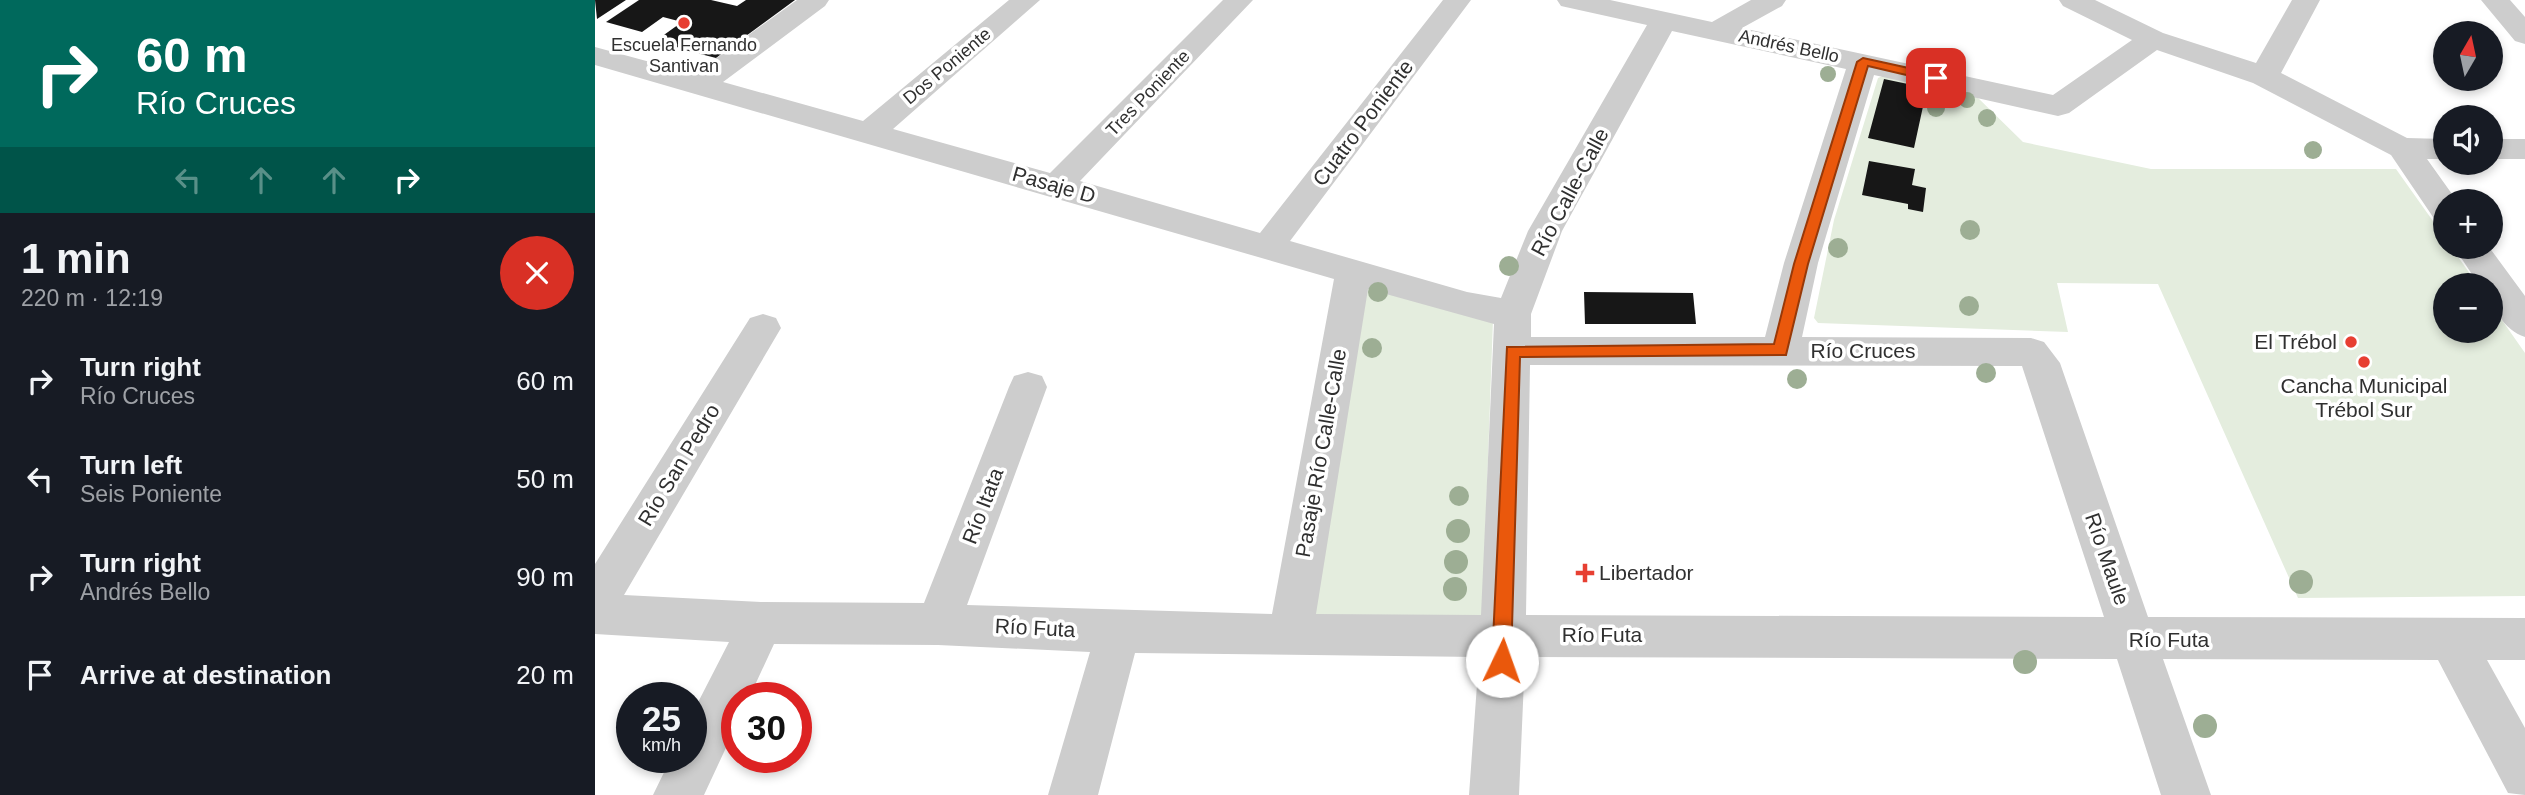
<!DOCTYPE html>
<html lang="en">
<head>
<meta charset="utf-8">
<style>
	:root { --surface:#171b24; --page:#242831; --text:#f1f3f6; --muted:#9ea1a6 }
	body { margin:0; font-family:Helvetica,sans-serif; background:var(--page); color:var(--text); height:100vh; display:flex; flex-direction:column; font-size:26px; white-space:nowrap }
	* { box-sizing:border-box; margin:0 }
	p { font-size:23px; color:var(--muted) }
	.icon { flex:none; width:38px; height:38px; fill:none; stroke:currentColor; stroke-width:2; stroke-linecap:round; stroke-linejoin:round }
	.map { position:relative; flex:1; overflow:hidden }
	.sheet { display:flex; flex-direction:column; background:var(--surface); width:595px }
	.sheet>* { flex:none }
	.guide { background:#00695c; color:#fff; overflow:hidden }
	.needle { width:46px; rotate:9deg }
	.controls { position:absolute; left:1838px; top:21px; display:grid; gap:14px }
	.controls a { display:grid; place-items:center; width:70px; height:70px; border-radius:50%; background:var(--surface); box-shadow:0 4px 10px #0003; font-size:35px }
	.speed { position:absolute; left:21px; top:682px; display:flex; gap:14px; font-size:35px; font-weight:700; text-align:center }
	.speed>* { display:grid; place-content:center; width:91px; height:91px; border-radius:50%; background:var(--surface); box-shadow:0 4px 10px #0003; line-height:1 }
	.speed small { font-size:18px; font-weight:400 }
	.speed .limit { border:10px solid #d22; background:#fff; color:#111 }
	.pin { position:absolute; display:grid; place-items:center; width:60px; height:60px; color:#fff; margin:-30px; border-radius:14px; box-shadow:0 4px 10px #0006 }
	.me { position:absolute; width:77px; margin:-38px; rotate:3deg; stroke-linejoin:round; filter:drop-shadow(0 0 5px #0008) }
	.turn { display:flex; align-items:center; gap:24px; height:147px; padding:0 21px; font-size:32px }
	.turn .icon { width:91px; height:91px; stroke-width:2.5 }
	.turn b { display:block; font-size:49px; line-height:60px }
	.lanes { display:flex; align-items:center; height:66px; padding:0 21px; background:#0003; justify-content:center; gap:35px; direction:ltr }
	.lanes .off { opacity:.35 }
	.round { display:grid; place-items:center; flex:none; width:74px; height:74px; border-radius:37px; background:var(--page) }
	.head { display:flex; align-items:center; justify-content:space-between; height:119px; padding:0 21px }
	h1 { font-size:42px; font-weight:800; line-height:52px }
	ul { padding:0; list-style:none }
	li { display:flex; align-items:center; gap:21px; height:98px; padding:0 21px }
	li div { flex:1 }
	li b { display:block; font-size:26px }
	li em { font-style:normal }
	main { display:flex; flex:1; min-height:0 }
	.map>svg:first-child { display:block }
	.green { fill:#e4edde }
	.building { fill:#171717 }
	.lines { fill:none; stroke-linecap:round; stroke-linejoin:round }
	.minor { fill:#cdcdcd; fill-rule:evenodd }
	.tree { fill:#9dae94 }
	.route { fill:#ea580c; stroke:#983908; stroke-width:2 }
	.poi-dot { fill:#e73f32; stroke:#fff; stroke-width:2.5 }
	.labels { text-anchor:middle; stroke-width:7; stroke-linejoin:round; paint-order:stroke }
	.far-poi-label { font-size:18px; fill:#303030; stroke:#fff }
	.far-street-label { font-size:18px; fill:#303030; stroke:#fff }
	.street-label { font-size:21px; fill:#303030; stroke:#fff }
	.poi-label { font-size:21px; fill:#303030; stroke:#fff; text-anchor:end }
</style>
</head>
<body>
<main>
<section class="sheet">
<div class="guide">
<div class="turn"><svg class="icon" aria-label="right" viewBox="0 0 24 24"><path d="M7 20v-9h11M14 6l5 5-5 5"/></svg><div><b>60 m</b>Río Cruces</div></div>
<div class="lanes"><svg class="icon off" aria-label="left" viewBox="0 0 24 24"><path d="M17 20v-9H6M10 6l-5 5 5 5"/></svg><svg class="icon off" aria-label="ahead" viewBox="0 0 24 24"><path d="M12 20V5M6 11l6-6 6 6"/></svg><svg class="icon off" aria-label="ahead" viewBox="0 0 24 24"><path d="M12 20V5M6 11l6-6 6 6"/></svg><svg class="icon" aria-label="right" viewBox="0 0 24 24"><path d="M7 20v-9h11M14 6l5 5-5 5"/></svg></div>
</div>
<div class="head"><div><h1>1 min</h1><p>220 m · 12:19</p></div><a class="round" style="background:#d93025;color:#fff"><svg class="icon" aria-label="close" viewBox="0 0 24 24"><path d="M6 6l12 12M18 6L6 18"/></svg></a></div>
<ul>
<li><svg class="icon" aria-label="right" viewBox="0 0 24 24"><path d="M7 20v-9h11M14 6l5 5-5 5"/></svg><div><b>Turn right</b><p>Río Cruces</p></div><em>60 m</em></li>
<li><svg class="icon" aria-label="left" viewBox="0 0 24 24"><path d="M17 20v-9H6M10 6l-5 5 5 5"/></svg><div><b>Turn left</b><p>Seis Poniente</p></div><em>50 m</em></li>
<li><svg class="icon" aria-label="right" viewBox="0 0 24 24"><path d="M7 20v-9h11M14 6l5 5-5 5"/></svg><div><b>Turn right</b><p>Andrés Bello</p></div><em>90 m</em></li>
<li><svg class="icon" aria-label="arrive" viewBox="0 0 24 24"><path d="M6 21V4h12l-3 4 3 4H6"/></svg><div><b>Arrive at destination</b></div><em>20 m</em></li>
</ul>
</section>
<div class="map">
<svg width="1930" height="795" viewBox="0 0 1930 795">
	<rect width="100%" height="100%" fill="#fff"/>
	<path class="green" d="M 1293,74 L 1378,93 L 1428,142 L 1556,169 L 1801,169 L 1850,238 L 1850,247 L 1856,247 L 1883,285 L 1850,285 L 1850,331 L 1895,331 L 1895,303 L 1930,353 L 1930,596 L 1703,598 L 1563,284 L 1462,283 L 1473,332 L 1223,323 L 1219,318 L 1239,220 L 1283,78 Z
		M 771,284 L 898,320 L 887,625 L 712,620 Z"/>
	<path class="building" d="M 0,0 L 31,0 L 2,19 Z
		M 44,0 L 116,0 L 142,6 L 151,0 L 200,0 L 121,58 L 59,42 L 87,22 L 68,17 L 47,32 L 11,22 Z
		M 1289,79 L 1332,88 L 1319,148 L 1273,138 Z
		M 1274,161 L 1320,169 L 1317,185 L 1331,188 L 1328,212 L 1313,209 L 1313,204 L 1267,195 Z
		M 989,292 L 1098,293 L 1101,324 L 990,324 Z"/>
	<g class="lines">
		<path class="minor" d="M 202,0 L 234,0 L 230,6 L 128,82 L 268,121 L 414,0 L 445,0 L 298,129 L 455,173 L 628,0 L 658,0 L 485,181 L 665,233 L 848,0 L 876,0 L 695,241 L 872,292 L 906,298 L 933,231 L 1052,25 L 966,6 L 962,0 L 1015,0 L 1117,22 L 1156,0 L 1191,0 L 1187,6 L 1147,28 L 1458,95 L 1537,40 L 1468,6 L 1464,0 L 1500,0 L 1568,33 L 1661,63 L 1697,0 L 1725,0 L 1686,73 L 1812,138 L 1850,139 L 1850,159 L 1832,159 L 1862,201 L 1850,201 L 1850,221 L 1838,217 L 1796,155 L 1658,83 L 1562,50 L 1474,113 L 1463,116 L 1279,75 L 1223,263 L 1207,337 L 1436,338 L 1449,342 L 1465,363 L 1553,617 L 1930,618 L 1930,660 L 1892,660 L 1930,728 L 1930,795 L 1913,793 L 1843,660 L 1568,659 L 1616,795 L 1566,795 L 1522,659 L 930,657 L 924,795 L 874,795 L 884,657 L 540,653 L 503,795 L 453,795 L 495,652 L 343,645 L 179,644 L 154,698 L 142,698 L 142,724 L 109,795 L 58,795 L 76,758 L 96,758 L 96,716 L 134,642 L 0,634 L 0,564 L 155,318 L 168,314 L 181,318 L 186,328 L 29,595 L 166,602 L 329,603 L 414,387 L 419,376 L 433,372 L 447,376 L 452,387 L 372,605 L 677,614 L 739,279 L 0,65 L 0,47 L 99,74 ZM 1077,31 L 1251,69 L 1189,263 L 1170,337 L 936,337 L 936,314 L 967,231 ZM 773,289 L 899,324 L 886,615 L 721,614 ZM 935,365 L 1427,366 L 1509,617 L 931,615 Z
			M 1886,0 L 1915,0 L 1930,17 L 1930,44 L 1920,41 Z
			M 1895,139 L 1930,139 L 1930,159 L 1895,159 Z
			M 1859,247 L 1894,247 L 1930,296 L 1930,337 C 1909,330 1895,307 1895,285 L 1884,285 Z"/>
	</g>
	<g class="tree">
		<circle cx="1233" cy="74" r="8"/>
		<circle cx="1372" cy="100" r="8"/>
		<circle cx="1341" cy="108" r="9"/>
		<circle cx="1392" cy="118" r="9"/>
		<circle cx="1718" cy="150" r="9"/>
		<circle cx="1375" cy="230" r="10"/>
		<circle cx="1243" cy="248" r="10"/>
		<circle cx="914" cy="266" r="10"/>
		<circle cx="783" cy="292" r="10"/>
		<circle cx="1374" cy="306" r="10"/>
		<circle cx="777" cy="348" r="10"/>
		<circle cx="1391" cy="373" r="10"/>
		<circle cx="1202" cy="379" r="10"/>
		<circle cx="864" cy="496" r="10"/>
		<circle cx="863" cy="531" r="12"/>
		<circle cx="861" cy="562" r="12"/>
		<circle cx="1706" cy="582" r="12"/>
		<circle cx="860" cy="589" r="12"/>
		<circle cx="1430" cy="662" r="12"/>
		<circle cx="1610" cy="726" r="12"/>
	</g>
	<path class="route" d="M 1268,58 L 1341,74 L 1347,78 L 1341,82 L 1273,66 L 1213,264 L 1191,355 L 925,357 L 916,661 L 913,668 L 907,670 L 900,668 L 897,661 L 912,347 L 1179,344 L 1199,264 L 1262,62 Z"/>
	<g class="poi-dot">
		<circle cx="89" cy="23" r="7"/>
		<circle cx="1756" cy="342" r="7"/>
		<circle cx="1769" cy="362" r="7"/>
		<path d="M986.5 562.5h7v7h7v7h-7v7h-7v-7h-7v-7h7z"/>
	</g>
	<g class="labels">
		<g class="far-poi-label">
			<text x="89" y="51">Escuela Fernando<tspan x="89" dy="21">Santivan</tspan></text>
		</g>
		<g class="far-street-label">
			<text transform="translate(1194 46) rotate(12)" y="6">Andrés Bello</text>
			<text transform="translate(352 66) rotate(-40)" y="6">Dos Poniente</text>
			<text transform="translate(553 93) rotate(-46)" y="6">Tres Poniente</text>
		</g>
		<g class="street-label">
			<text transform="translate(768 123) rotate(-53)" y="7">Cuatro Poniente</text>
			<text transform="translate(459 185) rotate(16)" y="7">Pasaje D</text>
			<text transform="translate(975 192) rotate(-62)" y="7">Río Calle-Calle</text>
			<text x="1268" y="358">Río Cruces</text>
			<text transform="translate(726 453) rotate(-80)" y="7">Pasaje Río Calle-Calle</text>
			<text transform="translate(84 465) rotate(-59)" y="7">Río San Pedro</text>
			<text transform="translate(388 506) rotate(-69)" y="7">Río Itata</text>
			<text transform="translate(1512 559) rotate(71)" y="7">Río Maule</text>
			<text transform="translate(440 628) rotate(3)" y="7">Río Futa</text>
			<text x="1007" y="642">Río Futa</text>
			<text x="1574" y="647">Río Futa</text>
		</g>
		<g class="poi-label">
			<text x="1742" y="349">El Trébol</text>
			<text x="1769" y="393" text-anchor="middle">Cancha Municipal<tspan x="1769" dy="24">Trébol Sur</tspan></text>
			<text x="1004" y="580" text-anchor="start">Libertador</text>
		</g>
	</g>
</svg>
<div class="controls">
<a><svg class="needle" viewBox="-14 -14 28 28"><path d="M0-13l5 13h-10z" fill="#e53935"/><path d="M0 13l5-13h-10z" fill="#9ea1a6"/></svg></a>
<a><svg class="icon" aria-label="sound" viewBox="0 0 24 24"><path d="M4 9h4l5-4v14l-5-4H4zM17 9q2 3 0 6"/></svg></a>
<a>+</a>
<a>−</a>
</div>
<div class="speed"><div>25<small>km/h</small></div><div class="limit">30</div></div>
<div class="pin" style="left:1341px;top:78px;background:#d93025"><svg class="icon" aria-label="arrive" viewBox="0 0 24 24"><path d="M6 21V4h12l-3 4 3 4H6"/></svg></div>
<svg class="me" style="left:907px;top:661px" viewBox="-20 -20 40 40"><circle r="19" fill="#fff"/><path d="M0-13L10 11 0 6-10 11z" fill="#ea580c"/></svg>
</div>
</main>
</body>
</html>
